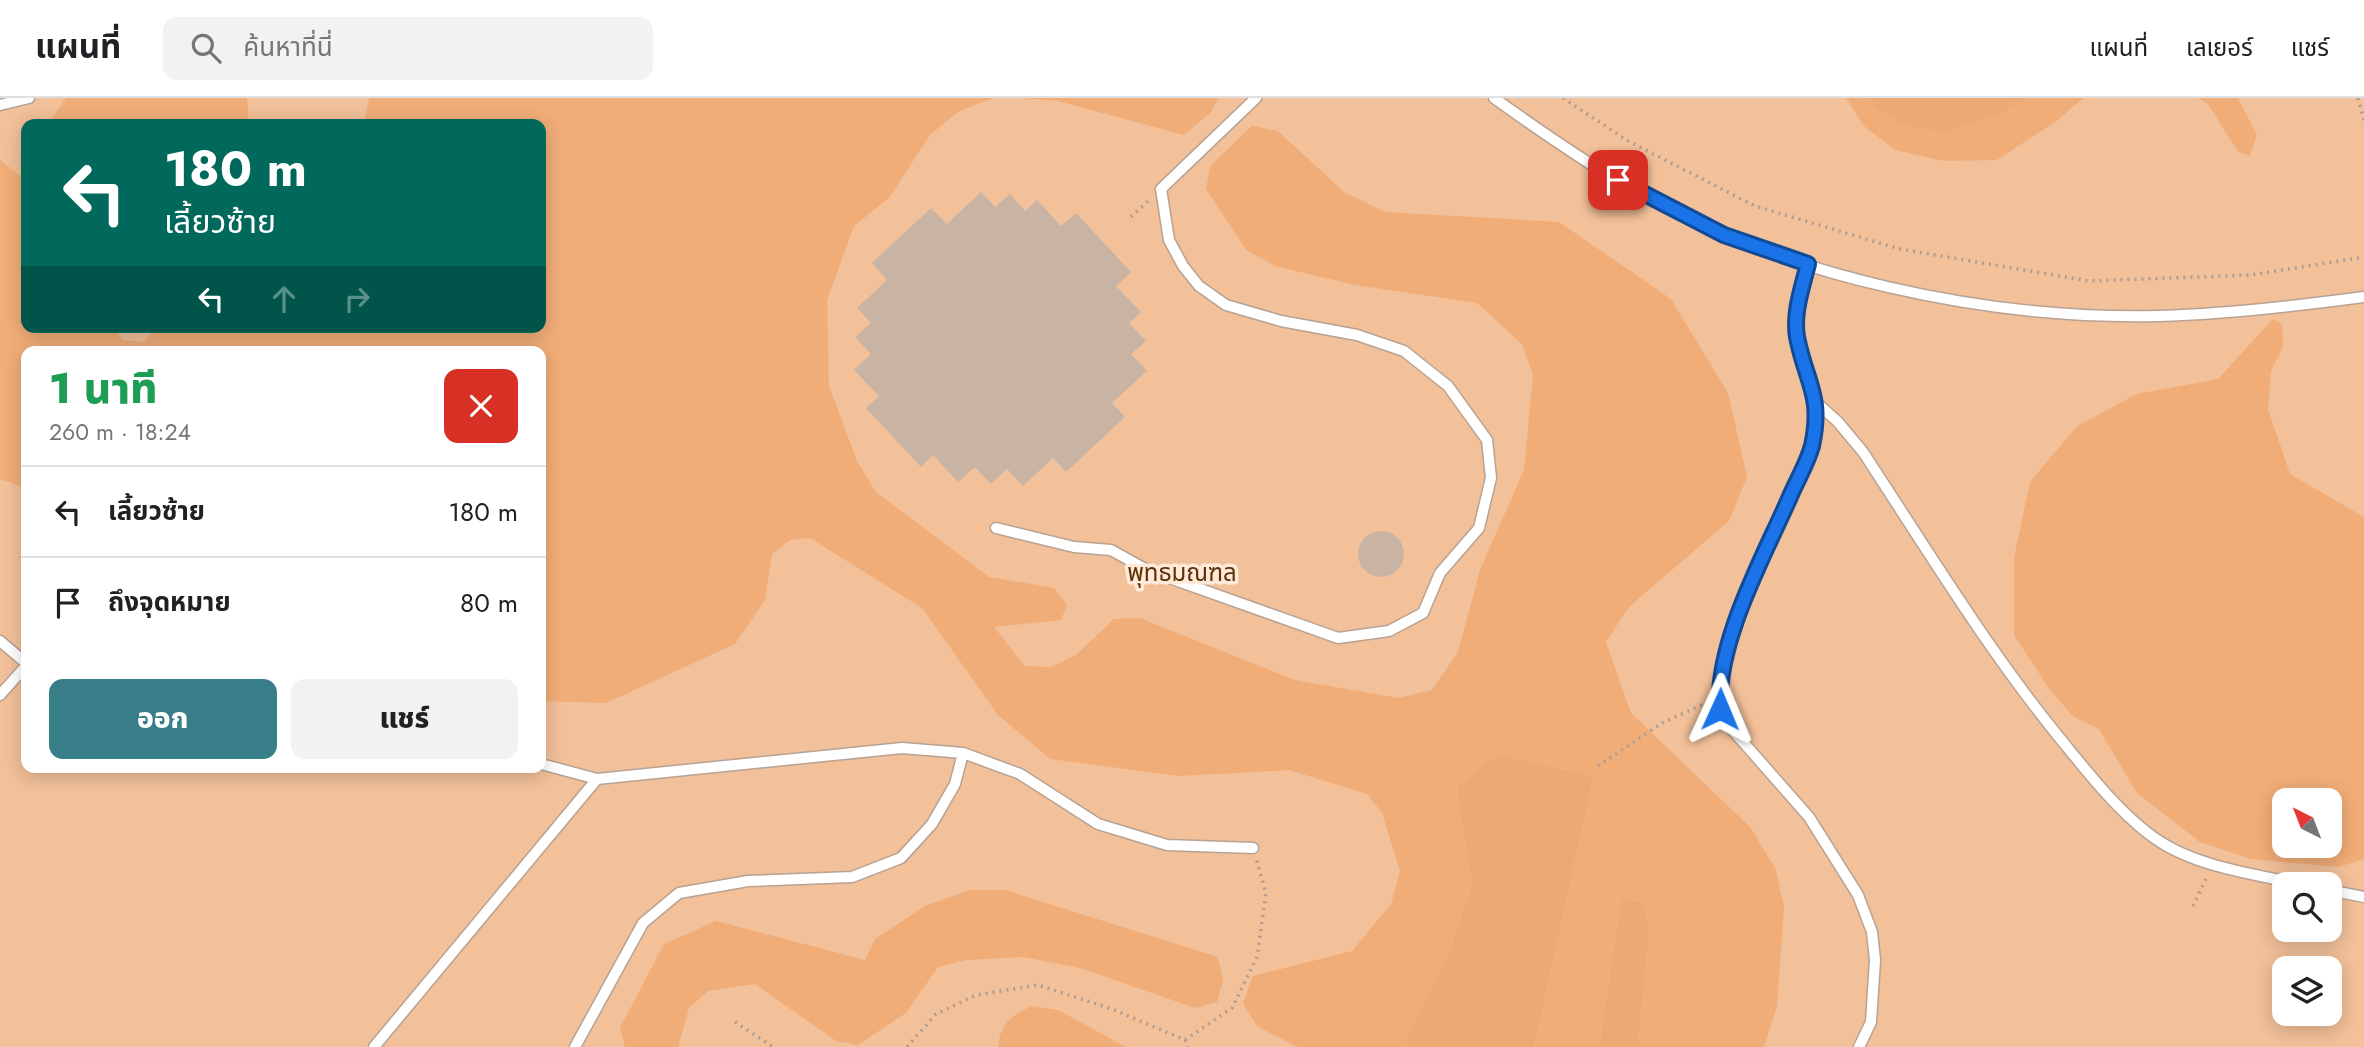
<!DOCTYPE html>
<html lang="th">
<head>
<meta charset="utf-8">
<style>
	:root { --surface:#fff; --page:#f2f2f2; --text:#202124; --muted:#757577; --line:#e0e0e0; --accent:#387e89 }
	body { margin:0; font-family:Jost,"Noto Sans Thai",sans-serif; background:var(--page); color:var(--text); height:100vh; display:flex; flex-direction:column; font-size:26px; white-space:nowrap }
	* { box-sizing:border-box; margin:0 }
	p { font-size:23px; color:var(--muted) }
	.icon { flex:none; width:38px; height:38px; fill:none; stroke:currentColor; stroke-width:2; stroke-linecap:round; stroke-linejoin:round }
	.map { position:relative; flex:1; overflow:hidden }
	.sheet { position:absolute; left:21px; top:248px; width:525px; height:427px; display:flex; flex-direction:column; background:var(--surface); border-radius:14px; box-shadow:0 4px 18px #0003 }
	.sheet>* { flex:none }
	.hud { position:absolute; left:21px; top:21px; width:525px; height:214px; border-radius:14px; box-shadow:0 4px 18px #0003; background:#00695c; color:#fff; overflow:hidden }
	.needle { width:46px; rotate:318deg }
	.controls { position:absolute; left:2272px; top:690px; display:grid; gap:14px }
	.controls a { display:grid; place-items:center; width:70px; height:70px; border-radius:14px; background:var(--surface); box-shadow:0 4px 18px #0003; font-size:35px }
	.pin { position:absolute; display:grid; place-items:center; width:60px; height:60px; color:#fff; margin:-30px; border-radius:14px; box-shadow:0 4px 10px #0006 }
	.me { position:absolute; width:77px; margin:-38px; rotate:1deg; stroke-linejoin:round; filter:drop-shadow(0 0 5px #0008) }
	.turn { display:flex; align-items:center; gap:24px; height:147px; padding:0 28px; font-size:32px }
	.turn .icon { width:91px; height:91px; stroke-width:2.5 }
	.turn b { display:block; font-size:49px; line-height:60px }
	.lanes { display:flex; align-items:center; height:66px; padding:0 28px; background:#0003; justify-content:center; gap:35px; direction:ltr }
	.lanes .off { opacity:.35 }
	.round { display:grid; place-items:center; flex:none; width:74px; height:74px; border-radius:14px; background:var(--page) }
	.summary { display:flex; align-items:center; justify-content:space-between; height:119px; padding:0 28px }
	h1 { font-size:42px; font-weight:800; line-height:52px; color:#1e9e55 }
	.button { display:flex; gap:14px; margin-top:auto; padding:14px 28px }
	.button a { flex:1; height:80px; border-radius:14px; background:var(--accent); color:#fff; font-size:28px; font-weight:800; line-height:80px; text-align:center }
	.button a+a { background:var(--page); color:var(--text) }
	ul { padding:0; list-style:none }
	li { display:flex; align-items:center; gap:21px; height:91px; padding:0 28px; border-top:2px solid var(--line) }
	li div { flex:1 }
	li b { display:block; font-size:26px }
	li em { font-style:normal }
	header { display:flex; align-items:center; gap:42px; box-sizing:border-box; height:98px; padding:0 35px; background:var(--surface); border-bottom:2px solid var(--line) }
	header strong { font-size:33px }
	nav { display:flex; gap:38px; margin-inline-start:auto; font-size:24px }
	.search { width:490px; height:63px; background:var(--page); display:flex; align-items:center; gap:18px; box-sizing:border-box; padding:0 24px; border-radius:14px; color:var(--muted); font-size:26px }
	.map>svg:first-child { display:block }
	.green { fill:#f2c099; fill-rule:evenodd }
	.forest { fill:#eca974 }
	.water { fill:#f1ad78; fill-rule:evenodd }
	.building { fill:#c9b4a4 }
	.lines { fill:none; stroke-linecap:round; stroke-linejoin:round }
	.service-casing { stroke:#b7a293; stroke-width:13 }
	.path { stroke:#ae9d90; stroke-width:3.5; stroke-dasharray:2 5; stroke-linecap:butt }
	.service { stroke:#fff; stroke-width:10 }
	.route-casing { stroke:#114b97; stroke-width:18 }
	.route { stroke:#1a73e8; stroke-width:12 }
	.labels { text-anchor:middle; stroke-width:7; stroke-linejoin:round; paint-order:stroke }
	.park-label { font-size:24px; fill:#5c3106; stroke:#ffe9d8 }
</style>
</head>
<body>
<header>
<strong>แผนที่</strong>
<div class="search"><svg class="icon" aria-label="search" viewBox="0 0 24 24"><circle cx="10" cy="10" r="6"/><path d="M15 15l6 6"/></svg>ค้นหาที่นี่</div>
<nav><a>แผนที่</a><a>เลเยอร์</a><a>แชร์</a></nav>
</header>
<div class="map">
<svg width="2364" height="949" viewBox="0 0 2364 949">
	<rect width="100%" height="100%" fill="#ffe9d8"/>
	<path class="green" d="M 0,0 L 2364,0 L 2364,949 L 0,949 ZM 26,26 L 541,26 L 541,229 L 26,229 ZM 26,254 L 541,254 L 541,670 L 26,670 ZM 2284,702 L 2329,702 L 2329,747 L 2284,747 ZM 2284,786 L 2329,786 L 2329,831 L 2284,831 ZM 2284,870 L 2329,870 L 2329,915 L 2284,915 Z"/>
	<path class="forest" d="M 1871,0 L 2023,0 L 2001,17 L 1945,35 L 1903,27 L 1876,10 Z
		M 1497,656 L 1594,678 L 1534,949 L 1410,949 L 1404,942 L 1448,856 L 1472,787 L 1456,688 Z
		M 1621,800 L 1644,805 L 1650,829 L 1639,938 L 1641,949 L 1599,949 Z"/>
	<path class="water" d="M 66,0 L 247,0 L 249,26 L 48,26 Z
		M 369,0 L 994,0 L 959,13 L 930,37 L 889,100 L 854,128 L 827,202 L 829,288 L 857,363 L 876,394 L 989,479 L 1054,490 L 1067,507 L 1061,522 L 994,529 L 1025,568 L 1052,569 L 1076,557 L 1114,521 L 1140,520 L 1295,582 L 1398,600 L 1432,592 L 1458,554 L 1480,472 L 1524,372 L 1533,277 L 1522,246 L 1477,205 L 1355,187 L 1275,168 L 1246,152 L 1206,91 L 1210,68 L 1252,28 L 1278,33 L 1344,94 L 1385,114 L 1559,124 L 1671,201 L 1728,295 L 1747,379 L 1729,423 L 1629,509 L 1606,544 L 1631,615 L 1751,730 L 1776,772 L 1784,809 L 1777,908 L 1764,949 L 1641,949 L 1639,938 L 1650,829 L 1644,805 L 1621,800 L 1599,949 L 1534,949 L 1594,678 L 1497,656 L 1456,688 L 1472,787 L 1448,856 L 1405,942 L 1410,949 L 1297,949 L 1257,928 L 1243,905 L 1253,878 L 1352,853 L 1391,806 L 1400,773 L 1382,715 L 1367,696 L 1289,672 L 1179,678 L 1050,661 L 998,617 L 922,510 L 810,440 L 790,442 L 772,456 L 765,502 L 735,546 L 606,605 L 541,603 L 541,254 L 26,254 L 26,390 L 0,381 L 0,62 L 26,82 L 26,229 L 113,229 L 123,242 L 143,244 L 158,229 L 541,229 L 541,26 L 364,26 Z
		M 1021,0 L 1218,0 L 1211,14 L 1184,37 L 1058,3 Z
		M 1846,0 L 1871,0 L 1876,10 L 1903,27 L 1945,35 L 2001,17 L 2023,0 L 2083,0 L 2058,22 L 1997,62 L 1944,63 L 1895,52 L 1864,28 Z
		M 2198,0 L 2238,0 L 2257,37 L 2250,58 L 2238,54 L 2208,6 Z
		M 2273,221 L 2282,226 L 2283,249 L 2271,273 L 2268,311 L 2290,376 L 2364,419 L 2364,761 L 2338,769 L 2251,761 L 2200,744 L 2137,695 L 2099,631 L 2074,619 L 2050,592 L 2014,537 L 2014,460 L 2030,384 L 2077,328 L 2137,296 L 2218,281 ZM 2284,702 L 2329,702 L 2329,747 L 2284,747 Z
		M 970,792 L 1005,792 L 1218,859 L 1223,883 L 1217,904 L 1195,910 L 1080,870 L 1023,859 L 966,862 L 938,869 L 906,915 L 858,947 L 836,943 L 755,886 L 708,893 L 689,910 L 678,949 L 625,949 L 620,930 L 664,846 L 716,823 L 865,862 L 875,841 L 925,808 Z
		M 1031,908 L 1058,912 L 1126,949 L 998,949 C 1000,926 1011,918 1031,908 Z"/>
	<path class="building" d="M 981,94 L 995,109 L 1010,96 L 1025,113 L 1037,102 L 1061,128 L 1076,115 L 1131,174 L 1116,188 L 1141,214 L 1129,225 L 1146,243 L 1131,256 L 1147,273 L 1112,305 L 1125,319 L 1066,374 L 1053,360 L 1023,388 L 1007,371 L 991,386 L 975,369 L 958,384 L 933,357 L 921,369 L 866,310 L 879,298 L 854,272 L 871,256 L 855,239 L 871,225 L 857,210 L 887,182 L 872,165 L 931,110 L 947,126 Z
		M1358 456a23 23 0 1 1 46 0a23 23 0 1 1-46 0Z"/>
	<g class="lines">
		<defs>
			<path id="service" d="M 1494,0 C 1540,33 1586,65 1635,93 C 1784,179 1988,222 2159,218 C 2227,216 2296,208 2364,199
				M 0,7 L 29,0
				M 1808,166 L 1797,210 L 1797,238 L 1817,305 L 1817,320 L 1811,351 L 1743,505 L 1719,583 L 1720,611 L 1729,628 L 1809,719 L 1858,797 L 1872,834 L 1875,862 L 1871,924 L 1859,949
				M 1817,305 L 1838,324 L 1863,354 C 1926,450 1986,549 2058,638 C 2086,672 2114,709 2149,736 C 2190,768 2249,775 2299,786
				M 996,430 L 1074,449 L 1111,452 L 1147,472 L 1338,540 L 1389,533 L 1423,515 L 1440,475 L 1479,430 L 1491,380 L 1487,342 L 1448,288 L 1404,253 L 1357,237 L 1281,223 L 1226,207 L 1199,188 L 1183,168 L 1169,142 L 1161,91 L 1256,0
				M 0,543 L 26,565
				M 0,597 L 26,568
				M 541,666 L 597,681
				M 2329,792 L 2364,799
				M 374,949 L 597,681 L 902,650 L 963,655 L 1020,676 L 1098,726 L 1167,747 L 1253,750
				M 575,949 L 643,825 L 679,795 L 748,783 L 852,779 L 901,760 L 932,726 L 955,686 L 963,655"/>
		</defs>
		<use href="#service" class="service-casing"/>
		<path class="path" d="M 1563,0 L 1628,43 L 1755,108 L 1900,151 L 2089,183 L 2251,177 L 2364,159
			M 2358,0 L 2364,22
			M 1131,119 L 1149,102
			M 1598,668 L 1662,625 L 1708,604
			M 2193,808 L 2208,777
			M 735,924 L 773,949
			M 1185,942 L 1232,910 L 1257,859 L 1266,795 L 1256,760
			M 907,949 L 936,916 L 976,897 L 1038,887 L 1112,911 L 1185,942 L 1188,949"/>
		<use href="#service" class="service"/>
	</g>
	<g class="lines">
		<defs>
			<path id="route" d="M 1618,82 L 1724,137 L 1808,166 C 1802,190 1793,215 1797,239 C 1806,285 1823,297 1812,348 C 1807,366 1796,384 1789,401 C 1762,462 1716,545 1720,611"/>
		</defs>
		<use href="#route" class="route-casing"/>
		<use href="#route" class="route"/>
	</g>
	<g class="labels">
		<g class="park-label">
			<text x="1182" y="483">พุทธมณฑล</text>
		</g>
	</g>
</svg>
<div class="controls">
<a><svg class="needle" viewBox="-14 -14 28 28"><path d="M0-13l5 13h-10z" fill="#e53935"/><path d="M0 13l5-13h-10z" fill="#757577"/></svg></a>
<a><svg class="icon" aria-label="search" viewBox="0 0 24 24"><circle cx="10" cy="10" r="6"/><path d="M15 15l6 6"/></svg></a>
<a><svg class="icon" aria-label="layers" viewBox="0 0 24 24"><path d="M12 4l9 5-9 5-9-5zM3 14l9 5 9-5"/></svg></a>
</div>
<div class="pin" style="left:1618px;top:82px;background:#d93025"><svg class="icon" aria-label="arrive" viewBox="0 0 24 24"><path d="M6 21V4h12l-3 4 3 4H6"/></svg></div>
<svg class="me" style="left:1720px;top:611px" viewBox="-20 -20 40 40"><path d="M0-17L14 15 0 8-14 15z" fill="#1a73e8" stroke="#fff" stroke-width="4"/></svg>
<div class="hud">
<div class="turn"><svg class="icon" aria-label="left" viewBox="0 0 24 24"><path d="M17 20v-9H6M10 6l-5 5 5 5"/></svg><div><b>180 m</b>เลี้ยวซ้าย</div></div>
<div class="lanes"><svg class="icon" aria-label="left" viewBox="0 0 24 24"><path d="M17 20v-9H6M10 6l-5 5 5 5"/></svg><svg class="icon off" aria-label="ahead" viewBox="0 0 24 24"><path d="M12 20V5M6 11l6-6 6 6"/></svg><svg class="icon off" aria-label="right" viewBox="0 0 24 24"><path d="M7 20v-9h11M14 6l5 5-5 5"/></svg></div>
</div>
<section class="sheet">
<div class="summary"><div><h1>1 นาที</h1><p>260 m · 18:24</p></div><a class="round" style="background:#d93025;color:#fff"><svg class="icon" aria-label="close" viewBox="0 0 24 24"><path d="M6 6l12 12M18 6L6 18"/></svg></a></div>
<ul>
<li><svg class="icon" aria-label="left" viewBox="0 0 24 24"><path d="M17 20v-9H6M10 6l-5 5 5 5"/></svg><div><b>เลี้ยวซ้าย</b></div><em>180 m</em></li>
<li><svg class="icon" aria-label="arrive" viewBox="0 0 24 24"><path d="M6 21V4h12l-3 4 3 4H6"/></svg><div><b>ถึงจุดหมาย</b></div><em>80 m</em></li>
</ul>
<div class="button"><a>ออก</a><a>แชร์</a></div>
</section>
</div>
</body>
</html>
